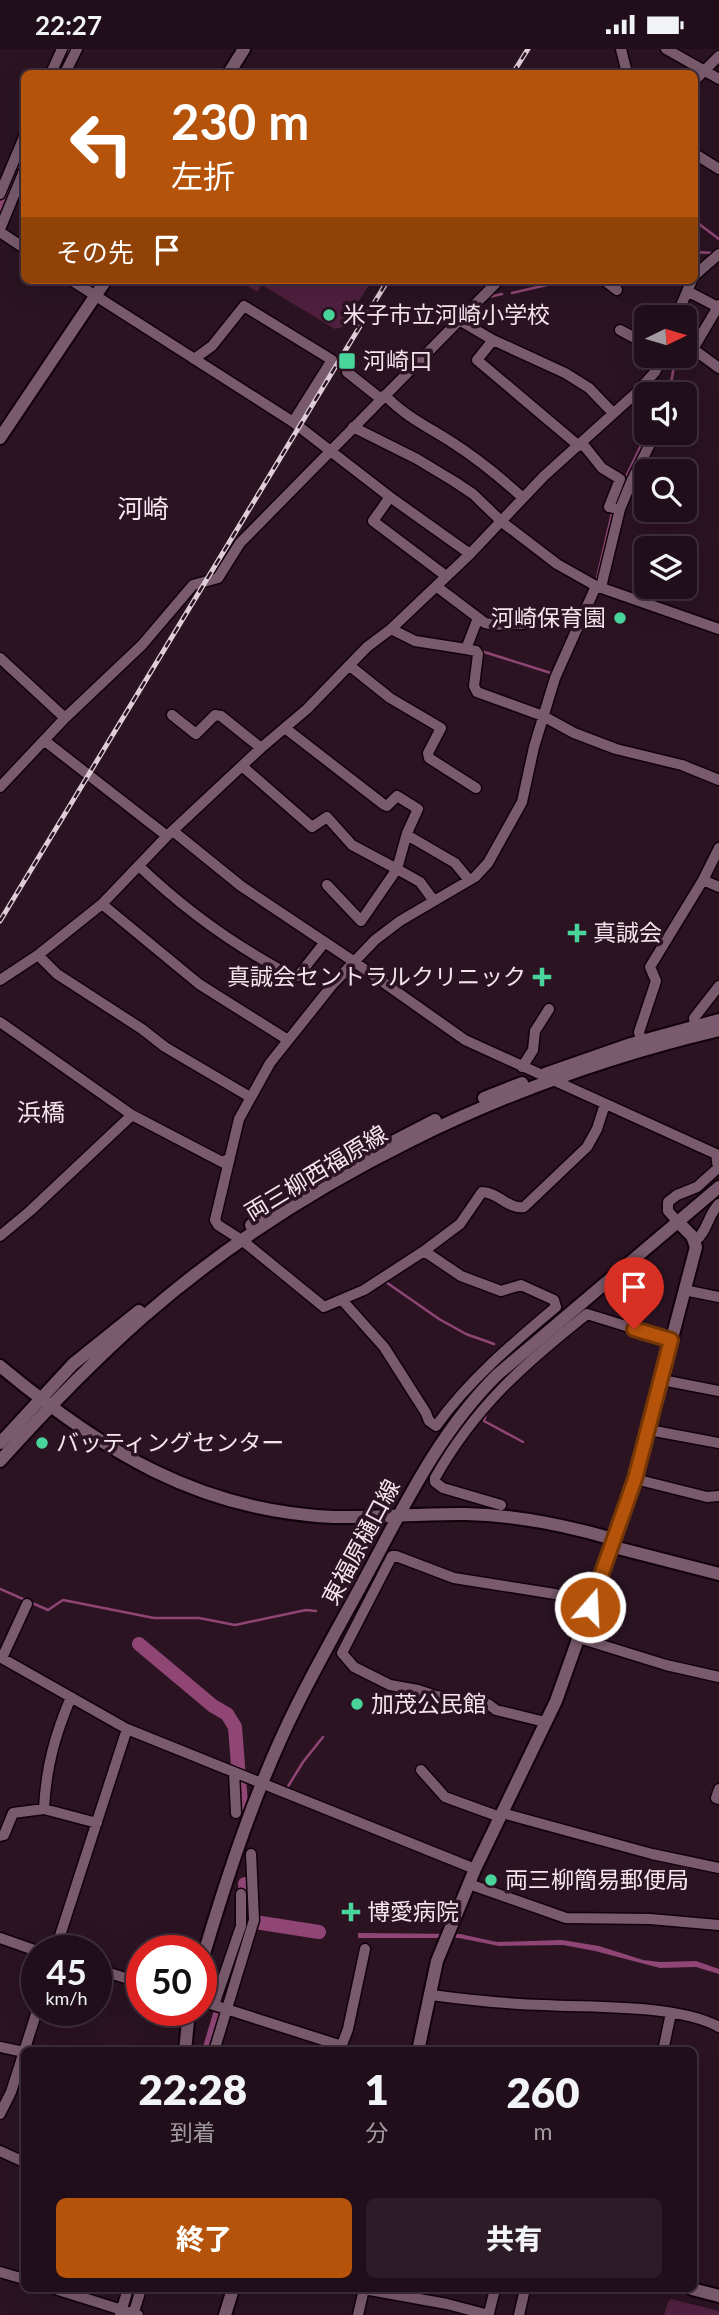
<!DOCTYPE html>
<html lang="ja">
<head>
<meta charset="utf-8">
<style>
	:root { --surface:#200e1a; --page:#2d1c27; --text:#f1f3f6; --muted:#a29ca2; --line:#3d2e39; --accent:#b45309 }
	body { margin:0; font-family:Lato,"Noto Sans JP",sans-serif; background:var(--page); color:var(--text); height:100vh; display:flex; flex-direction:column; font-size:26px; white-space:nowrap }
	* { box-sizing:border-box; margin:0 }
	p { font-size:23px; color:var(--muted) }
	.icon { flex:none; width:38px; height:38px; fill:none; stroke:currentColor; stroke-width:2; stroke-linecap:round; stroke-linejoin:round }
	.map { position:relative; flex:1; overflow:hidden }
	.side { position:absolute; left:21px; top:1998px; width:676px; height:245px; display:flex; flex-direction:column; background:var(--surface); border-radius:10px; box-shadow:0 7px 28px #0002,0 0 0 2px var(--line) }
	.side>* { flex:none }
	.hud { position:absolute; left:21px; top:21px; width:677px; height:214px; border-radius:10px; box-shadow:0 7px 28px #0002,0 0 0 2px var(--line); background:#b45309; color:#fff; overflow:hidden }
	.needle { width:46px; rotate:85deg }
	.fabs { position:absolute; left:634px; top:256px; display:grid; gap:14px }
	.fabs a { display:grid; place-items:center; width:63px; height:63px; border-radius:10px; background:var(--surface); box-shadow:0 7px 28px #0002,0 0 0 2px var(--line); font-size:35px }
	.speed { position:absolute; left:21px; top:1886px; display:flex; gap:14px; font-size:35px; font-weight:700; text-align:center }
	.speed>* { display:grid; place-content:center; width:91px; height:91px; border-radius:50%; background:var(--surface); box-shadow:0 7px 28px #0002,0 0 0 2px var(--line); line-height:1 }
	.speed small { font-size:18px; font-weight:400 }
	.speed .limit { border:10px solid #d22; background:#fff; color:#111 }
	.pin { position:absolute; display:grid; place-items:center; width:60px; height:60px; color:#fff; margin:-72px -30px; border-radius:50% 50% 50% 0; rotate:-45deg; box-shadow:0 0 7px #0007 }
	.pin .icon { rotate:45deg }
	.me { position:absolute; width:77px; margin:-38px; rotate:19deg; stroke-linejoin:round; filter:drop-shadow(0 0 5px #0008) }
	.turn { display:flex; align-items:center; gap:24px; height:147px; padding:0 35px; font-size:32px }
	.turn .icon { width:91px; height:91px; stroke-width:2.5 }
	.turn b { display:block; font-size:49px; line-height:60px }
	.then { display:flex; align-items:center; height:66px; padding:0 35px; background:#0003; gap:14px; font-size:26px }
	.eta { display:flex; justify-content:space-evenly; align-items:center; height:119px; text-align:center }
	.eta b { font-size:42px; font-weight:800; line-height:49px }
	.cta { display:flex; gap:14px; margin-top:auto; padding:14px 35px }
	.cta a { flex:1; height:80px; border-radius:10px; background:var(--accent); color:#fff; font-size:28px; font-weight:800; line-height:80px; text-align:center }
	.cta a+a { background:var(--page); color:var(--text) }
	.status { display:flex; justify-content:space-between; align-items:center; height:49px; padding:0 35px; background:var(--surface); direction:ltr }
	.status svg { height:19px; fill:currentColor }
	.map>svg:first-child { display:block }
	.green { fill:#4f203f }
	.water { fill:#8f4675 }
	.lines { fill:none; stroke-linecap:round; stroke-linejoin:round }
	.stream { stroke:#8f4675; stroke-width:2.5 }
	.river { stroke:#8f4675; stroke-width:14 }
	.minor-casing { stroke:#12010b; stroke-width:13 }
	.tertiary-casing { stroke:#12010b; stroke-width:16 }
	.secondary-casing { stroke:#12010b; stroke-width:16 }
	.minor { stroke:#795b6d; stroke-width:10 }
	.tertiary { stroke:#795b6d; stroke-width:12 }
	.secondary { stroke:#795b6d; stroke-width:12 }
	.rail-casing { stroke:#deccd7; stroke-width:5 }
	.rail { stroke:#2b1322; stroke-width:2.5; stroke-dasharray:8; stroke-linecap:butt }
	.route-casing { stroke:#753606; stroke-width:18 }
	.route { stroke:#b45309; stroke-width:12 }
	.poi-dot { fill:#49d49c; stroke:#2b1322; stroke-width:2.5 }
	.labels { text-anchor:middle; stroke-width:7; stroke-linejoin:round; paint-order:stroke }
	.poi-label { font-size:23px; fill:#f5e4ee; stroke:#2b1322; text-anchor:start }
	.street-label { font-size:23px; fill:#f5e4ee; stroke:#2b1322 }
	.neighbourhood-label { font-size:24px; fill:#f5e4ee; stroke:#2b1322 }
	.quarter-label { font-size:26px; fill:#f5e4ee; stroke:#2b1322 }
</style>
</head>
<body>
<div class="status"><b>22:27</b><svg viewBox="0 0 49 12"><path d="M0 12V9h3v3zM5 12V6h3v6zM10 12V3h3v9zM15 12V0h3v12zM26 1h20v11H26zM47 4h2v5h-2z"/></svg></div>
<div class="map">
<svg width="719" height="2266" viewBox="0 0 719 2266">
	<rect width="100%" height="100%" fill="#2b1322"/>
	<path class="green" d="M 238,231 L 372,231 L 343,278 L 335,280 L 262,236 L 257,243 Z
		M 671,2250 L 719,2262 L 719,2266 L 664,2266 L 668,2253 Z"/>
	<path class="water" d="M 646,383 L 654,383 L 638,414 L 602,526 L 564,602 L 527,708 L 534,681 L 560,606 L 595,532 L 614,450 Z
		M 358,1884 L 460,1885 L 497,1893 L 562,1891 L 599,1897 L 643,1911 L 660,1913 L 696,1912 L 719,1920 L 719,1925 L 696,1918 L 660,1919 L 595,1902 L 563,1896 L 499,1897 L 459,1889 L 358,1889 Z"/>
	<g class="lines">
		<path class="stream" d="M 695,172 L 719,190
			M 695,203 L 712,204
			M 512,244 L 568,231
			M 489,248 L 502,245
			M 669,345 L 676,306
			M 481,602 L 554,625
			M 127,1057 L 167,1079
			M 383,1231 L 439,1270 L 466,1285 L 494,1295
			M 487,1362 L 484,1372 L 523,1393
			M 0,1540 L 48,1561 L 63,1551 L 154,1569 L 199,1569 L 235,1576 L 306,1561 L 316,1562
			M 287,1739 L 303,1713 L 323,1688"/>
		<path class="river" d="M 58,24 L 69,0
			M 0,161 L 24,106
			M 139,1595 L 213,1657 L 227,1665 L 235,1678 L 241,1755
			M 248,1872 L 319,1883
			M 209,2002 L 248,1872 L 245,1835
			M 125,2266 L 133,2240"/>
		<defs>
			<path id="minor" d="M 621,0 L 627,24
				M 666,0 L 719,30
				M 51,24 L 62,0
				M 65,24 L 77,0
				M 695,31 L 719,7
				M 695,105 L 719,120
				M 0,145 L 24,88
				M 0,180 L 24,122
				M 0,183 L 24,199
				M 695,226 L 719,205
				M 71,231 L 293,373 L 390,448
				M 604,231 L 617,241
				M 687,242 L 718,258
				M 719,256 L 693,300 L 719,319
				M 676,268 L 692,231
				M 459,271 L 493,291 L 565,324 L 589,339 L 613,364
				M 620,281 L 646,295
				M 493,291 L 477,311 L 579,397
				M 194,310 L 212,297 L 244,257 L 332,311 L 293,373
				M 347,323 L 381,350
				M 635,345 L 646,352
				M 385,346 C 404,367 430,379 453,394 C 478,410 501,429 523,449
				M 353,378 L 417,410 L 455,433 L 473,445 L 502,473 L 557,515 L 596,537 L 719,580
				M 582,394 L 602,419 L 620,430 L 609,458 L 620,460
				M 446,527 L 373,472 L 390,448 L 470,505
				M 436,537 L 485,574 L 495,576 L 537,574 L 540,566 L 560,567 L 578,576
				M 596,537 L 555,629 L 534,698 L 522,753 L 488,814 L 475,828 L 400,872 L 375,891 L 333,935 L 270,1014 L 239,1070 L 215,1171 L 218,1176 L 243,1192 L 324,1258 L 364,1241 L 424,1202 L 460,1175 L 482,1143 C 498,1143 509,1161 524,1158 L 587,1098 L 597,1080 L 605,1055
				M 601,538 L 620,460 L 632,431 L 656,383
				M 391,580 L 415,592 L 466,600 L 478,569
				M 466,600 L 476,602 L 478,605 L 474,637 L 477,643 L 543,667 L 574,684 L 616,700 L 682,716 L 719,731
				M 0,609 L 65,669
				M 350,617 L 390,649 L 441,679 L 428,704 L 429,709 L 476,739
				M 172,666 L 196,685 L 215,666 L 221,667 L 261,699
				M 45,692 L 167,787
				M 242,717 L 312,778 L 327,768 L 352,796 L 397,820 L 407,784 L 418,760 L 397,747 L 387,757 L 383,755 L 285,679
				M 0,738 L 65,669 L 142,596 L 193,536 L 218,529 L 240,494 L 499,231
				M 173,782 L 241,837 L 353,912 L 465,991 L 716,1105 L 718,1119 L 697,1138 L 677,1146 L 668,1153 L 668,1162 L 678,1173
				M 407,786 L 455,814 L 469,831
				M 719,799 L 703,831 L 719,838
				M 139,817 C 185,861 238,899 294,928 L 298,927 L 325,893
				M 327,836 L 361,872 L 397,820 L 420,833 L 434,852
				M 102,855 L 199,935 L 288,991
				M 38,906 L 57,925 L 142,980 L 165,998 L 250,1048
				M 0,931 L 38,906 L 102,855 L 167,787 L 261,699 L 307,660 L 367,598 L 391,580 L 470,505 L 544,427 L 635,345 L 655,323 L 663,306
				M 0,973 L 132,1066 L 224,1114 L 226,1111 L 228,1111
				M 695,977 L 694,969 L 719,937
				M 641,992 L 639,983 L 656,932 L 650,918 L 703,831
				M 522,1018 L 533,1001 L 535,982 L 549,960
				M 0,1187 L 30,1162 L 132,1066
				M 695,1192 C 707,1184 708,1165 719,1155
				M 684,1241 L 719,1248
				M 342,1251 L 384,1298 L 426,1364 L 429,1372 L 436,1377 C 469,1331 512,1295 556,1258 L 554,1251 L 521,1236 L 501,1242 L 461,1227 L 424,1202
				M 662,1331 L 719,1342
				M 649,1381 L 719,1394
				M 635,1430 L 707,1448 L 719,1447
				M 501,1456 L 443,1439 L 435,1433 L 435,1429 C 475,1358 524,1315 587,1265 L 671,1291
				M 579,1589 L 666,1616 L 719,1628
				M 0,1608 L 127,1680 L 475,1820
				M 2,1609 L 27,1555
				M 545,1673 L 496,1661 L 488,1655 L 436,1647 L 418,1641 L 390,1636 L 354,1618 L 342,1604 L 392,1507 L 396,1507 L 454,1529 L 555,1545 L 591,1555
				M 421,1721 L 445,1748 L 500,1768
				M 234,1723 L 236,1764
				M 719,1740 L 716,1749 L 719,1750
				M 44,1760 C 46,1718 55,1686 71,1648
				M 502,1764 L 652,1805 L 719,1819
				M 0,1787 L 4,1786 L 13,1764 L 44,1760 L 97,1774
				M 469,1835 L 566,1869 L 650,1870 L 719,1876
				M 0,1889 L 37,1902
				M 55,1902 L 127,1680
				M 96,1920 L 142,1934
				M 431,1946 C 469,1951 506,1955 544,1956 C 593,1959 677,1955 719,1978
				M 201,1952 L 342,1997
				M 214,1956 L 241,1877 L 241,1845
				M 0,1998 L 24,2003
				M 340,2001 L 348,1980 L 365,1900
				M 214,2002 L 254,1871 L 251,1805
				M 663,2002 L 671,1964
				M 0,2065 L 11,2043 L 37,1962
				M 0,2102 L 24,2113
				M 0,2223 L 24,2230
				M 55,2240 L 138,2266
				M 364,2240 L 447,2255 L 489,2266
				M 489,2264 L 495,2240
				M 120,2266 L 128,2240
				M 133,2266 L 141,2240
				M 358,2266 L 364,2240
				M 519,2266 L 525,2240"/>
			<path id="tertiary" d="M 229,24 L 244,0
				M 0,389 L 106,231
				M 0,1317 C 101,1401 198,1462 333,1468 C 377,1469 422,1464 466,1465 C 516,1466 565,1476 613,1490
				M 610,1497 L 719,1525
				M 692,2240 L 719,2247"/>
			<path id="secondary" d="M 545,1025 L 631,995 L 719,971
				M 484,1049 L 522,1034
				M 251,1176 L 307,1137 L 435,1071
				M 0,1394 L 73,1315 L 139,1262
				M 0,1412 C 45,1362 91,1314 142,1269 C 303,1128 511,1030 719,981
				M 201,1915 C 227,1827 256,1738 297,1656 C 320,1610 346,1565 370,1520 C 407,1451 441,1381 498,1325 L 719,1138
				M 185,2002 L 189,1962
				M 418,2002 L 437,1912 L 475,1820 L 556,1652 L 635,1430 L 696,1198 L 692,1187 L 678,1173
				M 225,2266 L 233,2240"/>
		</defs>
		<use href="#minor" class="minor-casing"/>
		<use href="#tertiary" class="tertiary-casing"/>
		<use href="#secondary" class="secondary-casing"/>
		<use href="#minor" class="minor"/>
		<use href="#tertiary" class="tertiary"/>
		<use href="#secondary" class="secondary"/>
		<defs>
			<path id="rail" d="M 513,24 L 528,0
				M 0,872 L 388,231"/>
		</defs>
		<use href="#rail" class="rail-casing"/>
		<use href="#rail" class="rail"/>
	</g>
	<g class="lines">
		<defs>
			<path id="route" d="M 590,1558 L 635,1430 L 671,1291 L 634,1280"/>
		</defs>
		<use href="#route" class="route-casing"/>
		<use href="#route" class="route"/>
	</g>
	<g class="poi-dot">
		<circle cx="329" cy="266" r="7"/>
		<rect x="338" y="303" width="18" height="18" rx="3.5"/>
		<circle cx="620" cy="569" r="7"/>
		<path d="M573.5 873.5h7v7h7v7h-7v7h-7v-7h-7v-7h7z"/>
		<path d="M538.5 917.5h7v7h7v7h-7v7h-7v-7h-7v-7h7z"/>
		<circle cx="42" cy="1394" r="7"/>
		<circle cx="357" cy="1655" r="7"/>
		<circle cx="491" cy="1831" r="7"/>
		<path d="M347.5 1852.5h7v7h7v7h-7v7h-7v-7h-7v-7h7z"/>
	</g>
	<g class="labels">
		<g class="poi-label">
			<text x="343" y="274">米子市立河崎小学校</text>
			<text x="363" y="320">河崎口</text>
			<text x="606" y="577" text-anchor="end">河崎保育園</text>
			<text x="593" y="892">真誠会</text>
			<text x="526" y="936" text-anchor="end">真誠会セントラルクリニック</text>
			<text x="56" y="1402">バッティングセンター</text>
			<text x="371" y="1663">加茂公民館</text>
			<text x="505" y="1839">両三柳簡易郵便局</text>
			<text x="367" y="1871">博愛病院</text>
		</g>
		<g class="street-label">
			<text transform="translate(316 1124) rotate(-31)" y="8">両三柳西福原線</text>
			<text transform="translate(361 1493) rotate(-62)" y="8">東福原樋口線</text>
		</g>
		<g class="neighbourhood-label">
			<text x="41" y="1072">浜橋</text>
		</g>
		<g class="quarter-label">
			<text x="143" y="469">河崎</text>
		</g>
	</g>
</svg>
<div class="fabs">
<a><svg class="needle" viewBox="-14 -14 28 28"><path d="M0-13l5 13h-10z" fill="#e53935"/><path d="M0 13l5-13h-10z" fill="#a29ca2"/></svg></a>
<a><svg class="icon" aria-label="sound" viewBox="0 0 24 24"><path d="M4 9h4l5-4v14l-5-4H4zM17 9q2 3 0 6"/></svg></a>
<a><svg class="icon" aria-label="search" viewBox="0 0 24 24"><circle cx="10" cy="10" r="6"/><path d="M15 15l6 6"/></svg></a>
<a><svg class="icon" aria-label="layers" viewBox="0 0 24 24"><path d="M12 4l9 5-9 5-9-5zM3 14l9 5 9-5"/></svg></a>
</div>
<div class="speed"><div>45<small>km/h</small></div><div class="limit">50</div></div>
<div class="pin" style="left:634px;top:1280px;background:#d93025"><svg class="icon" aria-label="arrive" viewBox="0 0 24 24"><path d="M6 21V4h12l-3 4 3 4H6"/></svg></div>
<svg class="me" style="left:590px;top:1558px" viewBox="-20 -20 40 40"><circle r="17" fill="#b45309" stroke="#fff" stroke-width="3"/><path d="M0-11L8 9 0 5-8 9z" fill="#fff"/></svg>
<div class="hud">
<div class="turn"><svg class="icon" aria-label="left" viewBox="0 0 24 24"><path d="M17 20v-9H6M10 6l-5 5 5 5"/></svg><div><b>230 m</b>左折</div></div>
<div class="then">その先<svg class="icon" aria-label="arrive" viewBox="0 0 24 24"><path d="M6 21V4h12l-3 4 3 4H6"/></svg></div>
</div>
<section class="side">
<div class="eta">
<div><b>22:28</b><p>到着</p></div>
<div><b>1</b><p>分</p></div>
<div><b>260</b><p>m</p></div>
</div>
<div class="cta"><a>終了</a><a>共有</a></div>
</section>
</div>
</body>
</html>
